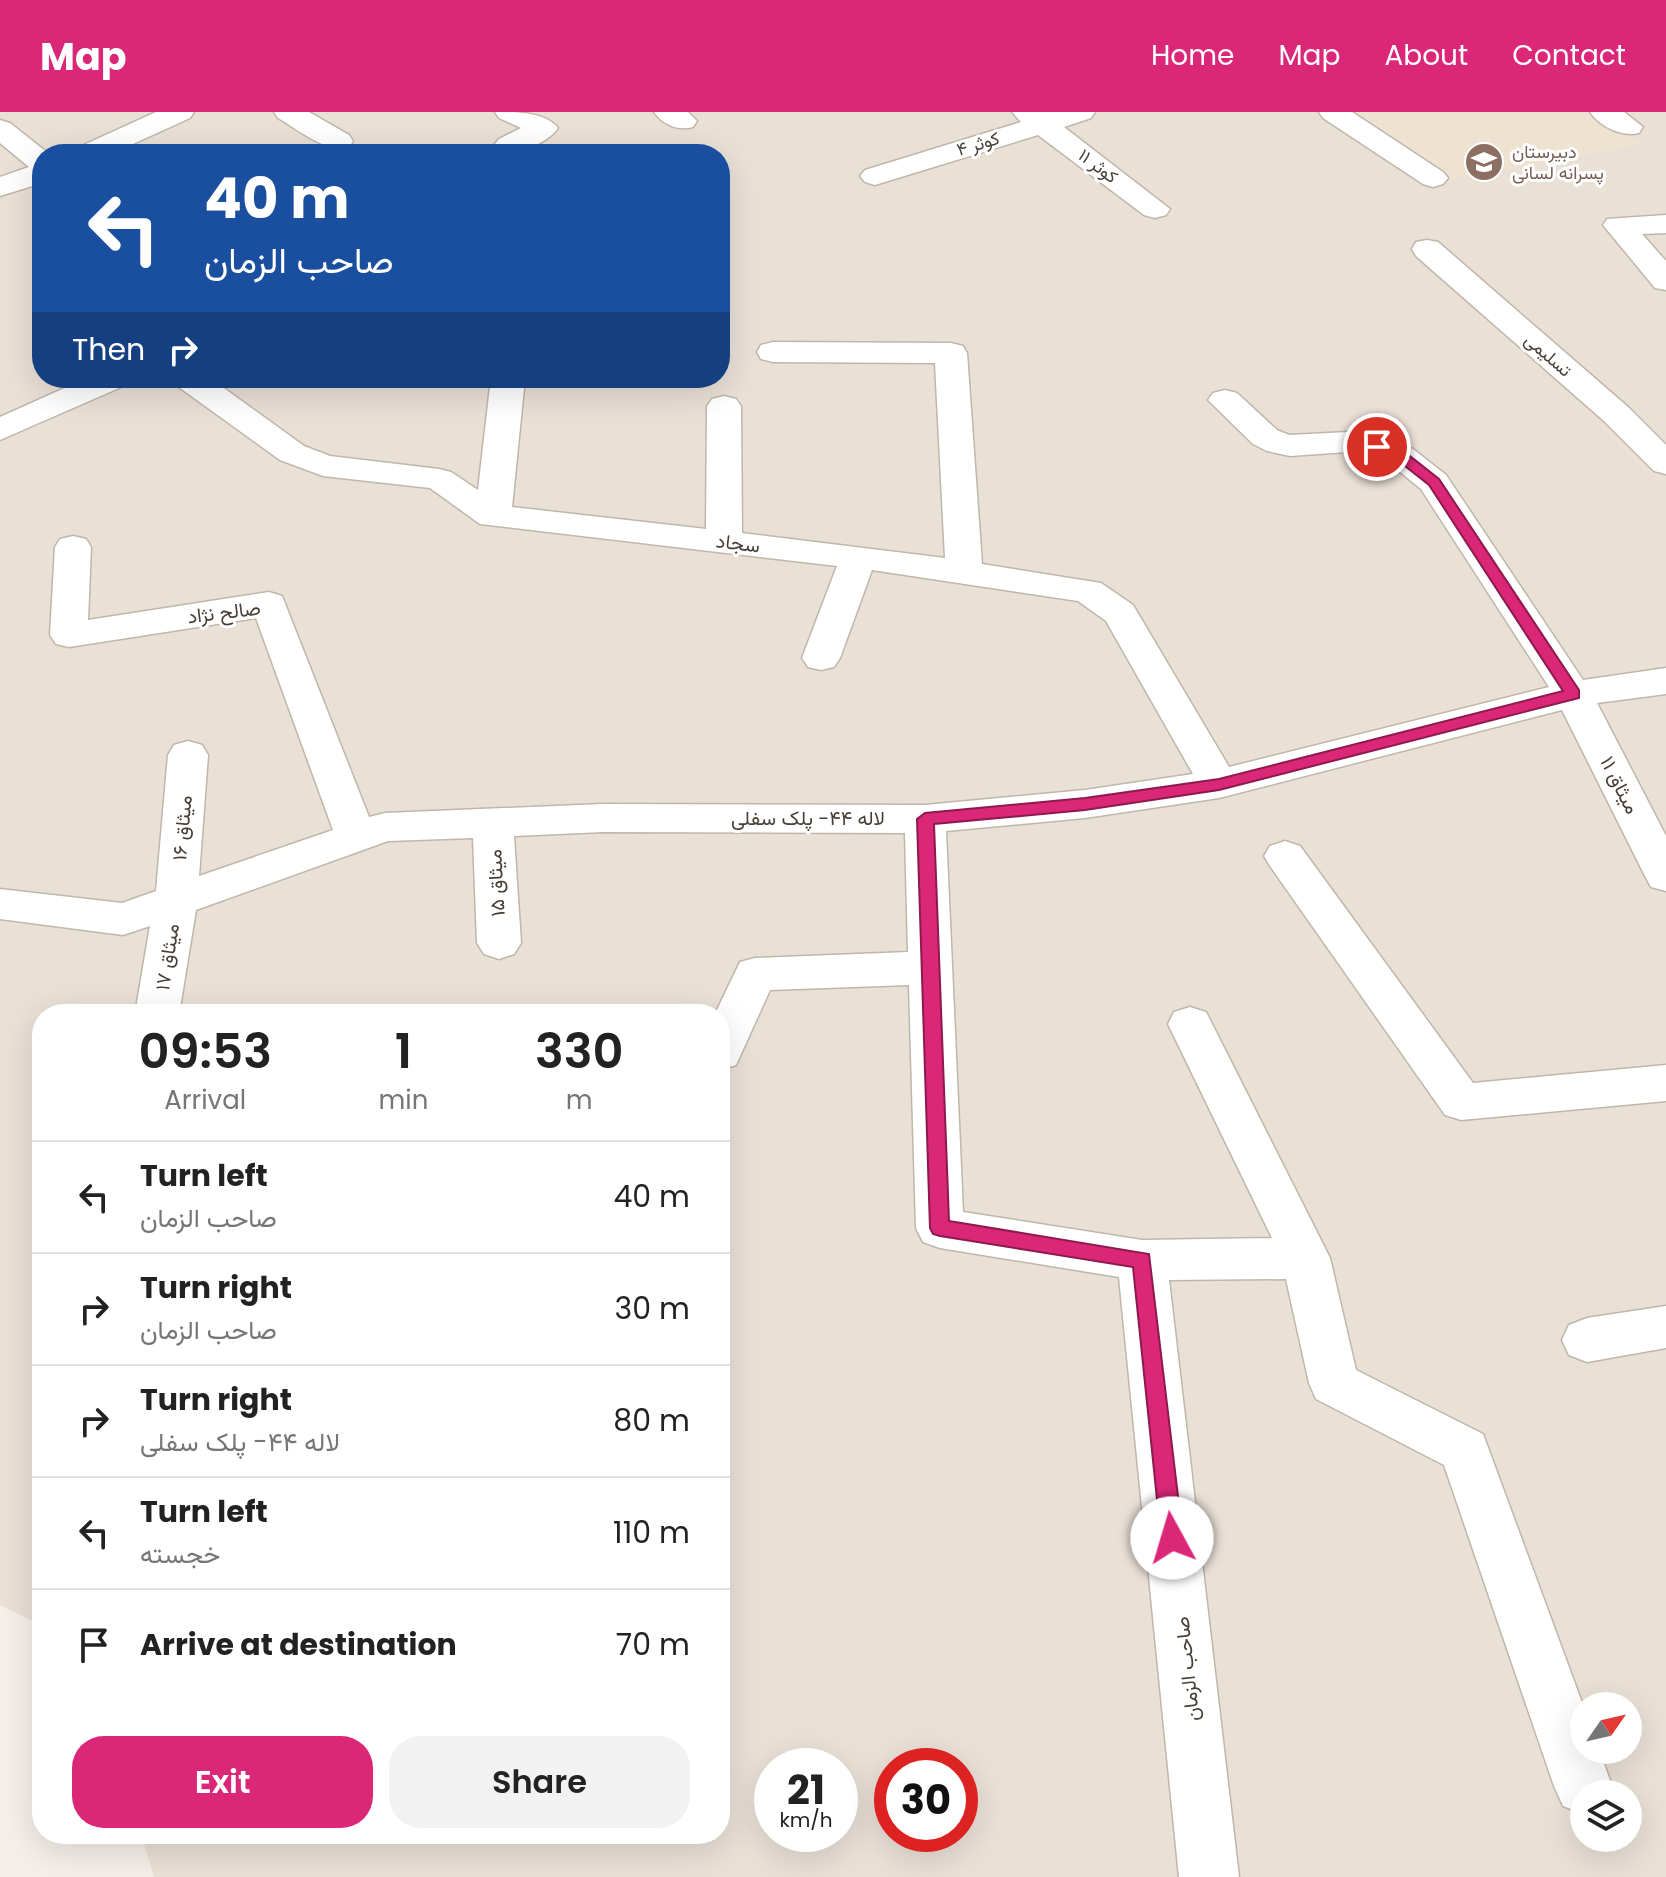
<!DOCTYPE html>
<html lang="en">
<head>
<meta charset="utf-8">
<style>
	:root { --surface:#fff; --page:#f2f2f2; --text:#222; --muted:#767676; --line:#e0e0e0; --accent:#db2777 }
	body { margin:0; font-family:Poppins,Vazirmatn,sans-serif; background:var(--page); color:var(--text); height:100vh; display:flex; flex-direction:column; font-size:30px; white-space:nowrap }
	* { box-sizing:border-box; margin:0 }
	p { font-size:26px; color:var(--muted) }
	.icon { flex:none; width:44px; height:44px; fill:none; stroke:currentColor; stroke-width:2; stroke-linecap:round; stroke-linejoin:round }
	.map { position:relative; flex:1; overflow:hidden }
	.details { position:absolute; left:32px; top:892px; width:698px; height:840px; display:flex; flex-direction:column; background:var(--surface); border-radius:32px; box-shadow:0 8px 32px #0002 }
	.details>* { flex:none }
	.banner { position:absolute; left:32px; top:32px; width:698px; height:244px; border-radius:32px; box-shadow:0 8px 32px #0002; background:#1a4fa0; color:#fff; overflow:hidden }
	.needle { width:52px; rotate:56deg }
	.buttons { position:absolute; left:1570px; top:1580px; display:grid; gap:16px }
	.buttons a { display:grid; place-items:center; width:72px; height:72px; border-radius:50%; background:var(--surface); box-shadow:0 8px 32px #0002; font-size:40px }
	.speed { position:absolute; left:754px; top:1636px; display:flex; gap:16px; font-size:40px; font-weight:700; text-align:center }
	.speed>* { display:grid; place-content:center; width:104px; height:104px; border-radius:50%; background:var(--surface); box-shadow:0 8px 32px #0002; line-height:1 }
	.speed small { font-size:20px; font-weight:400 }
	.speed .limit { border:12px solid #d22; background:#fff; color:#111 }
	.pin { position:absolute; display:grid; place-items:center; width:68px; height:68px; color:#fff; margin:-34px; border:4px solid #fff; border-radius:50%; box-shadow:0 2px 8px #0007 }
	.me { position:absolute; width:88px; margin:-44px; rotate:354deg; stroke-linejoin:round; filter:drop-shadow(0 0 6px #0008) }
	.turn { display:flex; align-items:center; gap:28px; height:168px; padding:0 40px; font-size:36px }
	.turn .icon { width:104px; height:104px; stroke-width:2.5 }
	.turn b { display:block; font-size:56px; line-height:68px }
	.then { display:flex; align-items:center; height:76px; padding:0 40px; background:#0003; gap:16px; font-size:30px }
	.eta { display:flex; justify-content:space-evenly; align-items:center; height:136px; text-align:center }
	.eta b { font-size:48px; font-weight:600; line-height:56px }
	.action { display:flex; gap:16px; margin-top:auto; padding:16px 40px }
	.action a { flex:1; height:92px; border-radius:32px; background:var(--accent); color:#fff; font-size:32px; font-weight:600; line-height:92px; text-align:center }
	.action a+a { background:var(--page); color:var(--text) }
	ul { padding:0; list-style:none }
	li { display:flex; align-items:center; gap:24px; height:112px; padding:0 40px; border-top:2px solid var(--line) }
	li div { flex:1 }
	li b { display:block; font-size:30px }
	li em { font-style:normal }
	header { display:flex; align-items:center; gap:48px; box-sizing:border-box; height:112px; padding:0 40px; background:var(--accent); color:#fff }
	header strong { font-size:38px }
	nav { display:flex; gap:44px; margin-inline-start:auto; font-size:28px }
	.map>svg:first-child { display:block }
	.residential { fill:#e9e0d6; fill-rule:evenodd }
	.education { fill:#eee2d1 }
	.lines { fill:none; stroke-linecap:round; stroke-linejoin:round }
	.street-casing { stroke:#c0b6aa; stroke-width:3 }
	.street { fill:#fff; fill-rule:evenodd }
	.route { fill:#db2777; stroke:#8e194d; stroke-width:2 }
	.labels { text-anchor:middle; stroke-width:6; stroke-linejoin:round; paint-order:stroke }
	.far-street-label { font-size:18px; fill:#483f36; stroke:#fff }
	.far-education-label { font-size:18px; fill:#785e54; stroke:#fff; text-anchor:start }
	.street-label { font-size:20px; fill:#483f36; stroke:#fff }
</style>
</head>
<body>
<header>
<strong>Map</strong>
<nav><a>Home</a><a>Map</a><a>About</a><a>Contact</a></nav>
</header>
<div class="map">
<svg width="1666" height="1765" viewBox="0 0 1666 1765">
	<rect width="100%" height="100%" fill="#f4efe8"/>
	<path class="residential" d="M 0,0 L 1666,0 L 1666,1765 L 154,1765 L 141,1722 L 720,1722 L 720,902 L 42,902 L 42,1514 L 0,1493 ZM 42,42 L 720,42 L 720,266 L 42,266 ZM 1584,1594 L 1628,1594 L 1628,1638 L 1584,1638 ZM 772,1654 L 840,1654 L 840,1722 L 772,1722 ZM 892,1654 L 960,1654 L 960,1722 L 892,1722 ZM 1584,1682 L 1628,1682 L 1628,1726 L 1584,1726 Z"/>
	<path class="education" d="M 1347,0 L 1594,0 L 1644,32 L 1449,68 Z"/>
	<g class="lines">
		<defs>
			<path id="street" d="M 156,0 L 194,0 L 190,6 L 111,42 L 72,42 L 77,36 Z
				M 274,0 L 309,0 L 349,23 L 353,29 L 349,35 C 325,41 299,18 278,6 Z
				M 495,0 C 516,0 545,0 558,16 C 548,31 516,44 499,39 L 494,33 L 499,27 L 521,16 L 499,6 Z
				M 654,0 L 688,0 L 697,9 L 693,15 C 678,19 663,13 654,0 Z
				M 1012,0 L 1095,0 L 1091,6 L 1064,15 L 1170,97 L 1166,103 L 1155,106 L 1144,103 L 1038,23 L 875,73 L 865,70 L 860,64 L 865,58 L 1021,10 Z
				M 1319,0 L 1352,0 L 1443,60 L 1448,66 L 1443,72 L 1433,75 L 1423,72 L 1323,6 Z
				M 1590,0 L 1624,0 L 1643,15 L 1639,21 C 1622,25 1600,15 1590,0 Z
				M 0,8 L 10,11 L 49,42 L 42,42 L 42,71 L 0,84 L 0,65 L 29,55 L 0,31 Z
				M 1666,103 L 1666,121 L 1642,122 L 1666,149 L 1666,178 L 1655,176 L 1603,113 L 1607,107 Z
				M 1427,128 L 1438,130 L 1628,295 L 1666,333 L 1666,362 L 1654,359 L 1604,309 L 1416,144 L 1412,137 L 1416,130 Z
				M 773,230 L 951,231 L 963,234 L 967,241 L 982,452 L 1101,471 L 1133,493 L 1229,655 L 1549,575 L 1421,377 L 1389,351 L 1369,344 L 1348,340 L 1290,344 L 1267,339 L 1253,332 L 1208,288 L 1213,281 L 1225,278 L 1237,281 L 1277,318 L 1289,323 L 1348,320 L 1389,328 L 1413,337 L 1446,363 L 1583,568 L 1666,556 L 1666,582 L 1597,591 L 1666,724 L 1666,779 L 1651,775 L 1645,764 L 1562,598 L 1219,686 L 1085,706 L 946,719 L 963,1100 L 1142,1128 L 1272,1126 L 1168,912 L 1174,900 L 1190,895 L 1206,900 L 1330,1146 L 1356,1258 L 1483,1322 L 1584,1596 L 1584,1638 L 1599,1638 L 1612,1674 L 1609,1682 L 1584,1682 L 1584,1702 L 1563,1694 L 1554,1674 L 1444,1353 L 1316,1287 L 1309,1271 L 1286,1167 L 1169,1168 L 1239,1765 L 1179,1765 L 1119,1165 L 940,1136 L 923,1130 L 916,1116 L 909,873 L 770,878 L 736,953 L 720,958 L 720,902 L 715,902 L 740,850 L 755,846 L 908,840 L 905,721 L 603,720 L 514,724 L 521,831 L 514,842 L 499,847 L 484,842 L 477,831 L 473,726 L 388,729 L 196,798 L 179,902 L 135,902 L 150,814 L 123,823 L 0,807 L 0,777 L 122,791 L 156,779 L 168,643 L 174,633 L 188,629 L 202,633 L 208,643 L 199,764 L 333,718 L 256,506 L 69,535 L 56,532 L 50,523 L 55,435 L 60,427 L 73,424 L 86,427 L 91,435 L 88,508 L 269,480 L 282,484 L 369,705 L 385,701 L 603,692 L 925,693 L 1085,678 L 1193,662 L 1106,509 L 1078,489 L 872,458 L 840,546 L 834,555 L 821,558 L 808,555 L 802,546 L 837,454 L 480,412 L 430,376 L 323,364 L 280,348 L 176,273 L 171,266 L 210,266 L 304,334 L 330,344 L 439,357 L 451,360 L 478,378 L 491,266 L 525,266 L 512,395 L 706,417 L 707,294 L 712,287 L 724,284 L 736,287 L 741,294 L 742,421 L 945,446 L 935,251 L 773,250 L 761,247 L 757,240 L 761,233 Z
				M 87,266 L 131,266 L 126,273 L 0,328 L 0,305 Z
				M 1285,729 L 1300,734 L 1473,971 L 1666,953 L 1666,989 L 1461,1008 L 1445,1003 L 1270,754 L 1264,744 L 1270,734 Z
				M 1666,1194 L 1666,1236 L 1587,1250 L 1569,1243 L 1562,1228 L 1569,1213 L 1587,1206 Z"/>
		</defs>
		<use href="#street" class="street-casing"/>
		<use href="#street" class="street"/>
	</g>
	<path class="route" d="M 1377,331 L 1406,341 L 1439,367 L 1579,578 L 1579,586 L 1219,678 L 1085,698 L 934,712 L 949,1109 L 1149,1142 L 1183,1426 L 1180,1433 L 1172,1436 L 1164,1433 L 1161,1426 L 1133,1155 L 940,1124 L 933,1122 L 930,1116 L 917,707 L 925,701 L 1085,686 L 1219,667 L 1563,579 L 1429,373 L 1396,347 L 1372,338 L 1370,335 Z"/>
	<defs>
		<symbol id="school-disc" viewBox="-11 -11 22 22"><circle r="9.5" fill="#8d6e63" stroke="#fff"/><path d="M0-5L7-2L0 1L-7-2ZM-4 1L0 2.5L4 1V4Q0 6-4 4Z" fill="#fff"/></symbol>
	</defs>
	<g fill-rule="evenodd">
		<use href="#school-disc" x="1462" y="28" width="44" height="44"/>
	</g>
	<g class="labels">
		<g class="far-street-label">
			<text transform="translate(978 32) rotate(-17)" y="6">کوثر ۴</text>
			<text transform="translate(1098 54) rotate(37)" y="6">کوثر ۱۱</text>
			<text transform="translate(1548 243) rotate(41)" y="6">تسلیمی</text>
		</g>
		<g class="far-education-label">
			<text x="1512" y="46">دبیرستان<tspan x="1512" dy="21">پسرانه لسانی</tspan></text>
		</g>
		<g class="street-label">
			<text transform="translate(738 431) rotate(7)" y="7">سجاد</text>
			<text transform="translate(224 500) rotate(-7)" y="7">صالح نژاد</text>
			<text transform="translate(1620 673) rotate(63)" y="7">میثاق ۱۱</text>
			<text x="808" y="713">لاله ۴۴- پلک سفلی</text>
			<text transform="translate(182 716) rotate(-85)" y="7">میثاق ۱۶</text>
			<text transform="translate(496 771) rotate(-93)" y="7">میثاق ۱۵</text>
			<text transform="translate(167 845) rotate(-81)" y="7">میثاق ۱۷</text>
			<text transform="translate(1187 1557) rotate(-96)" y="7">صاحب الزمان</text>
		</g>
	</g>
</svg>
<div class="buttons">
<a><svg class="needle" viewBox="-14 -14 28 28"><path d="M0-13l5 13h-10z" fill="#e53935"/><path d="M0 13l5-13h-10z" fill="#767676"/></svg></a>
<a><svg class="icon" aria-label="layers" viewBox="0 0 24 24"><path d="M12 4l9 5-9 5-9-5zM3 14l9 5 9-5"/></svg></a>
</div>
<div class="speed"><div>21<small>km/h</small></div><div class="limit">30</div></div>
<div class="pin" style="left:1377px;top:335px;background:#d93025"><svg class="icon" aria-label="arrive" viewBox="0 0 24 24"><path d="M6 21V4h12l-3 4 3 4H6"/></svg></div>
<svg class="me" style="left:1172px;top:1426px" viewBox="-20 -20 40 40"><circle r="19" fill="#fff"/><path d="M0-13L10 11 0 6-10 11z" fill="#db2777"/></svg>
<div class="banner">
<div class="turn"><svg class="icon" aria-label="left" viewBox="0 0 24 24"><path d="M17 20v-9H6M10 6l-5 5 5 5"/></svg><div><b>40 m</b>صاحب الزمان</div></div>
<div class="then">Then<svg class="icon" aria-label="right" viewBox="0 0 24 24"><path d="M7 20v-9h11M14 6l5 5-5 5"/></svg></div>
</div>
<section class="details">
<div class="eta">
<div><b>09:53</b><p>Arrival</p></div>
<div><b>1</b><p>min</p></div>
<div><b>330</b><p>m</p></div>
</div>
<ul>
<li><svg class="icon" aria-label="left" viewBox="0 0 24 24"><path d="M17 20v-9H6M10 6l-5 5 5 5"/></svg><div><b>Turn left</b><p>صاحب الزمان</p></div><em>40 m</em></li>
<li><svg class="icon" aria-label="right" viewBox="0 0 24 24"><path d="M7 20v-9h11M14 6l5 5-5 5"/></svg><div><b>Turn right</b><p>صاحب الزمان</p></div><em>30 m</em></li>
<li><svg class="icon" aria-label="right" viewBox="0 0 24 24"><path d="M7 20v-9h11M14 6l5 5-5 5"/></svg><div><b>Turn right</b><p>لاله ۴۴- پلک سفلی</p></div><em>80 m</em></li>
<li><svg class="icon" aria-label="left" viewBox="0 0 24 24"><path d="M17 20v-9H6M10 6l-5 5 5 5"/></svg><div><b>Turn left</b><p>خجسته</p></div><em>110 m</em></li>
<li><svg class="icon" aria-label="arrive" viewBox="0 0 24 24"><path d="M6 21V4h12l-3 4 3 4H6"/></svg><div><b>Arrive at destination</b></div><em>70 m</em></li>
</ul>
<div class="action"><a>Exit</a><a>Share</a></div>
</section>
</div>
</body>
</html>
